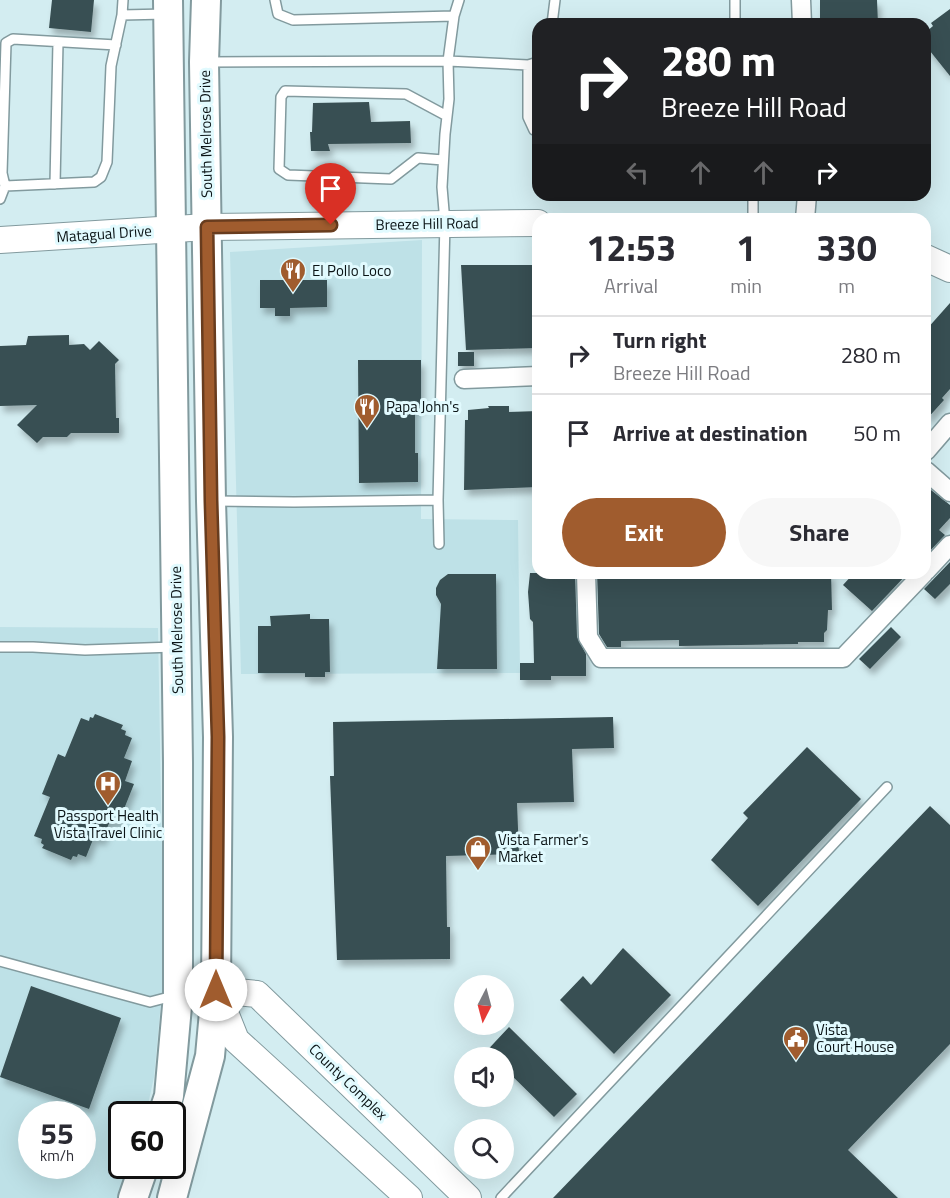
<!DOCTYPE html>
<html lang="en">
<head>
<meta charset="utf-8">
<style>
	:root { --surface:#fff; --page:#f7f7f7; --text:#2b2b33; --muted:#7c7c81; --line:#e1e1e2; --accent:#a05c2e }
	body { margin:0; font-family:"Titillium Web",sans-serif; background:var(--page); color:var(--text); height:100vh; display:flex; flex-direction:column; font-size:22px; white-space:nowrap }
	* { box-sizing:border-box; margin:0 }
	p { font-size:20px; color:var(--muted) }
	.icon { flex:none; width:33px; height:33px; fill:none; stroke:currentColor; stroke-width:2; stroke-linecap:round; stroke-linejoin:round }
	.map { position:relative; flex:1; overflow:hidden }
	.details { position:absolute; left:532px; top:213px; width:399px; height:366px; display:flex; flex-direction:column; background:var(--surface); border-radius:18px; box-shadow:0 6px 24px #0002 }
	.details>* { flex:none }
	.top-card { position:absolute; left:532px; top:18px; width:399px; height:183px; border-radius:18px; box-shadow:0 6px 24px #0002; background:#202124; color:#fff; overflow:hidden }
	.needle { width:39px; rotate:186deg }
	.fabs { position:absolute; left:454px; top:975px; display:grid; gap:12px }
	.fabs a { display:grid; place-items:center; width:60px; height:60px; border-radius:50%; background:var(--surface); box-shadow:0 6px 24px #0002; font-size:30px }
	.speed { position:absolute; left:18px; top:1101px; display:flex; gap:12px; font-size:30px; font-weight:700; text-align:center }
	.speed>* { display:grid; place-content:center; width:78px; height:78px; border-radius:50%; background:var(--surface); box-shadow:0 6px 24px #0002; line-height:1 }
	.speed small { font-size:15px; font-weight:400 }
	.speed .limit { border:3px solid #111; border-radius:9px; background:#fff; color:#111 }
	.pin { position:absolute; display:grid; place-items:center; width:51px; height:51px; color:#fff; margin:-62px -26px; border-radius:50% 50% 50% 0; rotate:-45deg; box-shadow:0 0 6px #0007 }
	.pin .icon { rotate:45deg }
	.me { position:absolute; width:66px; margin:-33px; rotate:0deg; stroke-linejoin:round; filter:drop-shadow(0 0 4px #0008) }
	.turn { display:flex; align-items:center; gap:21px; height:126px; padding:0 30px; font-size:27px }
	.turn .icon { width:78px; height:78px; stroke-width:2.5 }
	.turn b { display:block; font-size:42px; line-height:51px }
	.lanes { display:flex; align-items:center; height:57px; padding:0 30px; background:#0003; justify-content:center; gap:30px; direction:ltr }
	.lanes .off { opacity:.35 }
	.eta { display:flex; justify-content:space-evenly; align-items:center; height:102px; text-align:center }
	.eta b { font-size:36px; font-weight:700; line-height:42px }
	.action { display:flex; gap:12px; margin-top:auto; padding:12px 30px }
	.action a { flex:1; height:69px; border-radius:36px; background:var(--accent); color:#fff; font-size:24px; font-weight:700; line-height:69px; text-align:center }
	.action a+a { background:var(--page); color:var(--text) }
	ul { padding:0; list-style:none }
	li { display:flex; align-items:center; gap:18px; height:78px; padding:0 30px; border-top:2px solid var(--line) }
	li div { flex:1 }
	li b { display:block; font-size:22px }
	li em { font-style:normal }
	.map>svg:first-child { display:block }
	.built { fill:#bee1e7; fill-rule:evenodd }
	.building { fill:#394f52; filter:url(#shadow) }
	.lines { fill:none; stroke-linecap:round; stroke-linejoin:round }
	.lane-casing { stroke:#829a9e; stroke-width:12 }
	.street-casing { stroke:#829a9e; stroke-width:21 }
	.secondary-casing { stroke:#829a9e; stroke-width:28 }
	.primary-casing { stroke:#829a9e; stroke-width:32 }
	.lane { stroke:#fff; stroke-width:9 }
	.street { stroke:#fff; stroke-width:18 }
	.secondary { stroke:#fff; stroke-width:26 }
	.primary { stroke:#fff; stroke-width:28 }
	.route-casing { stroke:#683c1e; stroke-width:15 }
	.route { stroke:#a05c2e; stroke-width:10 }
	.labels { text-anchor:middle; stroke-width:6; stroke-linejoin:round; paint-order:stroke }
	.street-label { font-size:15px; fill:#0a1315; stroke:#e1fafe }
	.poi-label { font-size:15px; fill:#0a1315; stroke:#e1fafe; text-anchor:start }
</style>
</head>
<body>
<div class="map">
<svg width="950" height="1198" viewBox="0 0 950 1198">
	<defs>
		<filter id="shadow"><feDropShadow dx="3.5" dy="6" stdDeviation="3" flood-color="#0004"/></filter>
	</defs>
	<rect width="100%" height="100%" fill="#d3edf1"/>
	<path class="built" d="M 422,240 L 421,519 L 518,520 L 520,673 L 241,674 L 230,252 Z
		M 0,627 L 158,628 L 164,970 L 154,1077 L 146,1114 L 122,1114 L 122,1166 L 131,1166 L 120,1198 L 0,1198 ZM 32,1114 L 82,1114 L 82,1166 L 32,1166 Z"/>
	<path class="building" d="M 52,0 L 94,0 L 91,32 L 49,28 Z
		M 820,0 L 877,0 L 878,24 L 820,24 Z
		M 950,9 L 950,76 L 926,46 L 926,32 L 933,26 L 931,23 Z
		M 369,102 L 371,122 L 410,121 L 411,143 L 328,144 L 330,151 L 311,151 L 310,132 L 312,132 L 313,103 Z
		M 461,265 L 538,265 L 538,348 L 466,350 Z
		M 260,280 L 327,280 L 327,307 L 290,308 L 290,316 L 275,316 L 275,308 L 260,308 Z
		M 950,303 L 950,389 L 942,398 L 944,400 L 926,420 L 926,330 Z
		M 69,335 L 69,345 L 84,344 L 90,350 L 99,341 L 119,360 L 115,364 L 116,418 L 119,418 L 119,433 L 71,433 L 67,437 L 43,437 L 37,443 L 17,425 L 37,405 L 0,406 L 0,346 L 26,345 L 28,336 Z
		M 458,352 L 474,352 L 474,366 L 458,366 Z
		M 358,360 L 421,360 L 421,408 L 415,408 L 415,453 L 418,453 L 418,482 L 359,483 Z
		M 488,406 L 509,406 L 509,412 L 538,411 L 538,487 L 464,490 L 465,420 L 468,420 L 468,410 L 489,408 Z
		M 926,486 L 950,505 L 950,518 L 939,530 L 945,535 L 926,555 Z
		M 950,562 L 950,584 L 935,599 L 924,589 Z
		M 530,573 L 575,573 L 577,637 L 586,654 L 586,676 L 551,676 L 551,680 L 520,680 L 520,663 L 534,663 L 533,622 L 530,619 L 528,592 Z
		M 597,573 L 831,573 L 832,610 L 828,610 L 827,630 L 824,633 L 824,642 L 798,642 L 798,644 L 679,646 L 679,640 L 621,641 L 621,647 L 607,647 L 599,634 Z
		M 854,573 L 908,573 L 872,611 L 843,585 Z
		M 448,574 L 496,574 L 497,669 L 437,669 L 441,604 L 436,595 L 436,588 L 440,580 Z
		M 310,614 L 310,619 L 329,619 L 330,672 L 325,672 L 325,677 L 305,677 L 305,673 L 258,673 L 258,626 L 271,626 L 270,616 Z
		M 891,627 L 901,637 L 870,669 L 859,659 Z
		M 95,714 L 123,725 L 121,729 L 126,731 L 125,735 L 132,738 L 124,758 L 132,761 L 125,781 L 134,784 L 118,824 L 110,821 L 102,840 L 94,837 L 86,857 L 78,854 L 77,857 L 73,856 L 71,860 L 42,848 L 44,845 L 41,843 L 42,839 L 34,836 L 50,797 L 42,794 L 58,754 L 65,757 L 81,718 L 89,721 L 90,717 L 93,718 Z
		M 613,717 L 614,748 L 572,749 L 574,802 L 517,803 L 519,854 L 446,856 L 447,927 L 450,927 L 450,959 L 337,960 L 330,776 L 334,776 L 333,722 Z
		M 807,747 L 861,799 L 758,906 L 711,860 L 748,818 L 743,813 Z
		M 930,806 L 950,825 L 950,1044 L 848,1150 L 898,1198 L 553,1198 Z
		M 623,948 L 671,995 L 614,1054 L 560,1000 L 583,976 L 591,985 Z
		M 31,986 L 121,1018 L 89,1109 L 0,1077 Z
		M 509,1027 L 577,1094 L 554,1117 L 504,1068 L 504,1058 L 480,1058 Z"/>
	<g class="lines">
		<defs>
			<path id="lane" d="M 123,0 L 122,15 L 166,14
				M 275,0 L 278,14 L 293,20 L 454,16
				M 735,0 L 735,24
				M 552,24 L 555,0
				M 207,62 L 448,61 L 528,65 L 538,62
				M 528,65 L 528,117 L 534,130 L 538,132
				M 443,160 L 418,158 L 391,179 L 288,175 L 279,169 L 281,97 L 285,91 L 406,94 L 447,116
				M 55,184 L 58,42
				M 5,186 L 2,173 L 6,43 L 13,39 L 116,45
				M 753,195 L 753,219
				M 0,199 L 5,186 L 94,182 L 101,177 L 107,162 L 111,66 L 122,15
				M 438,500 L 439,544
				M 214,501 L 294,502 L 438,500 L 445,223 L 442,187 L 445,134 L 449,99 L 448,61 L 454,16 L 459,0
				M 0,647 L 33,647 L 85,650 L 174,647
				M 0,961 L 150,1002 L 173,996
				M 501,1198 L 887,787"/>
			<path id="street" d="M 801,0 L 802,24
				M 805,219 L 807,195
				M 464,379 L 538,376
				M 926,451 L 950,423
				M 926,471 L 950,492
				M 926,571 L 950,545
				M 586,573 L 588,637 L 601,658 L 843,658 L 924,573"/>
			<path id="secondary" d="M 0,240 L 207,227 L 538,223
				M 926,258 L 950,269
				M 216,990 L 236,1040 L 409,1198
				M 178,995 L 216,990 L 257,994 L 468,1198"/>
			<path id="primary" d="M 163,1114 L 169,1096 L 178,995 L 178,762 L 168,0
				M 133,1198 L 144,1166
				M 172,1198 L 210,1056 L 216,990 L 218,737 L 211,501 L 204,62 L 206,0"/>
		</defs>
		<use href="#lane" class="lane-casing"/>
		<use href="#street" class="street-casing"/>
		<use href="#secondary" class="secondary-casing"/>
		<use href="#primary" class="primary-casing"/>
		<use href="#lane" class="lane"/>
		<use href="#street" class="street"/>
		<use href="#secondary" class="secondary"/>
		<use href="#primary" class="primary"/>
	</g>
	<g class="lines">
		<defs>
			<path id="route" d="M 216,990 L 218,737 L 211,501 L 207,227 L 331,225"/>
		</defs>
		<use href="#route" class="route-casing"/>
		<use href="#route" class="route"/>
	</g>
	<defs>
		<symbol id="restaurant-pin" viewBox="-11 -11 22 30"><path d="M0 17L-7.5 6A9.5 9.5 0 1 1 7.5 6Z" fill="#a05c2e" stroke="#e1fafe"/><path d="M-5-6h1v4h1v-4h1v4h1v-4h1v5L-1.5 .5V6h-2V.5L-5-1ZM5-6V6H3V1.5H1.5Q1.5-4 5-6Z" fill="#fff"/></symbol>
		<symbol id="hospital-pin" viewBox="-11 -11 22 30"><path d="M0 17L-7.5 6A9.5 9.5 0 1 1 7.5 6Z" fill="#a05c2e" stroke="#e1fafe"/><path d="M-5-5h3v3.5h4V-5h3V5h-3V1.5h-4V5h-3Z" fill="#fff"/></symbol>
		<symbol id="shop-pin" viewBox="-11 -11 22 30"><path d="M0 17L-7.5 6A9.5 9.5 0 1 1 7.5 6Z" fill="#a05c2e" stroke="#e1fafe"/><path d="M-5-2.5h2.3a2.7 3.5 0 0 1 5.4 0H5L5.5 6h-11ZM-1.5-2.5h3a1.5 2.3 0 0 0-3 0Z" fill="#fff"/></symbol>
		<symbol id="civic-pin" viewBox="-11 -11 22 30"><path d="M0 17L-7.5 6A9.5 9.5 0 1 1 7.5 6Z" fill="#a05c2e" stroke="#e1fafe"/><path d="M-.6-6.5H3V-4.5H.6V-3L4-1V1h2V6H-6V1h2V-1L-.6-3ZM-1.2 2.5V6h2.4V2.5Z" fill="#fff"/></symbol>
	</defs>
	<g fill-rule="evenodd">
		<use href="#restaurant-pin" x="278" y="256" width="30" height="40"/>
		<use href="#restaurant-pin" x="352" y="392" width="30" height="40"/>
		<use href="#hospital-pin" x="93" y="769" width="30" height="40"/>
		<use href="#shop-pin" x="463" y="834" width="30" height="40"/>
		<use href="#civic-pin" x="781" y="1024" width="30" height="40"/>
	</g>
	<g class="labels">
		<g class="street-label">
			<text transform="translate(206 134) rotate(-91)" y="5">South Melrose Drive</text>
			<text transform="translate(427 224) rotate(-1)" y="5">Breeze Hill Road</text>
			<text transform="translate(104 234) rotate(-4)" y="5">Matagual Drive</text>
			<text transform="translate(177 630) rotate(-91)" y="5">South Melrose Drive</text>
			<text transform="translate(348 1082) rotate(44)" y="5">County Complex</text>
		</g>
		<g class="poi-label">
			<text x="312" y="276">El Pollo Loco</text>
			<text x="386" y="412">Papa John's</text>
			<text x="108" y="821" text-anchor="middle">Passport Health<tspan x="108" dy="17">Vista Travel Clinic</tspan></text>
			<text x="498" y="845">Vista Farmer's<tspan x="498" dy="17">Market</tspan></text>
			<text x="816" y="1035">Vista<tspan x="816" dy="17">Court House</tspan></text>
		</g>
	</g>
</svg>
<div class="fabs">
<a><svg class="needle" viewBox="-14 -14 28 28"><path d="M0-13l5 13h-10z" fill="#e53935"/><path d="M0 13l5-13h-10z" fill="#7c7c81"/></svg></a>
<a><svg class="icon" aria-label="sound" viewBox="0 0 24 24"><path d="M4 9h4l5-4v14l-5-4H4zM17 9q2 3 0 6"/></svg></a>
<a><svg class="icon" aria-label="search" viewBox="0 0 24 24"><circle cx="10" cy="10" r="6"/><path d="M15 15l6 6"/></svg></a>
</div>
<div class="speed"><div>55<small>km/h</small></div><div class="limit">60</div></div>
<div class="pin" style="left:331px;top:225px;background:#d93025"><svg class="icon" aria-label="arrive" viewBox="0 0 24 24"><path d="M6 21V4h12l-3 4 3 4H6"/></svg></div>
<svg class="me" style="left:216px;top:990px" viewBox="-20 -20 40 40"><circle r="19" fill="#fff"/><path d="M0-13L10 11 0 6-10 11z" fill="#a05c2e"/></svg>
<div class="top-card">
<div class="turn"><svg class="icon" aria-label="right" viewBox="0 0 24 24"><path d="M7 20v-9h11M14 6l5 5-5 5"/></svg><div><b>280 m</b>Breeze Hill Road</div></div>
<div class="lanes"><svg class="icon off" aria-label="left" viewBox="0 0 24 24"><path d="M17 20v-9H6M10 6l-5 5 5 5"/></svg><svg class="icon off" aria-label="ahead" viewBox="0 0 24 24"><path d="M12 20V5M6 11l6-6 6 6"/></svg><svg class="icon off" aria-label="ahead" viewBox="0 0 24 24"><path d="M12 20V5M6 11l6-6 6 6"/></svg><svg class="icon" aria-label="right" viewBox="0 0 24 24"><path d="M7 20v-9h11M14 6l5 5-5 5"/></svg></div>
</div>
<section class="details">
<div class="eta">
<div><b>12:53</b><p>Arrival</p></div>
<div><b>1</b><p>min</p></div>
<div><b>330</b><p>m</p></div>
</div>
<ul>
<li><svg class="icon" aria-label="right" viewBox="0 0 24 24"><path d="M7 20v-9h11M14 6l5 5-5 5"/></svg><div><b>Turn right</b><p>Breeze Hill Road</p></div><em>280 m</em></li>
<li><svg class="icon" aria-label="arrive" viewBox="0 0 24 24"><path d="M6 21V4h12l-3 4 3 4H6"/></svg><div><b>Arrive at destination</b></div><em>50 m</em></li>
</ul>
<div class="action"><a>Exit</a><a>Share</a></div>
</section>
</div>
</body>
</html>
